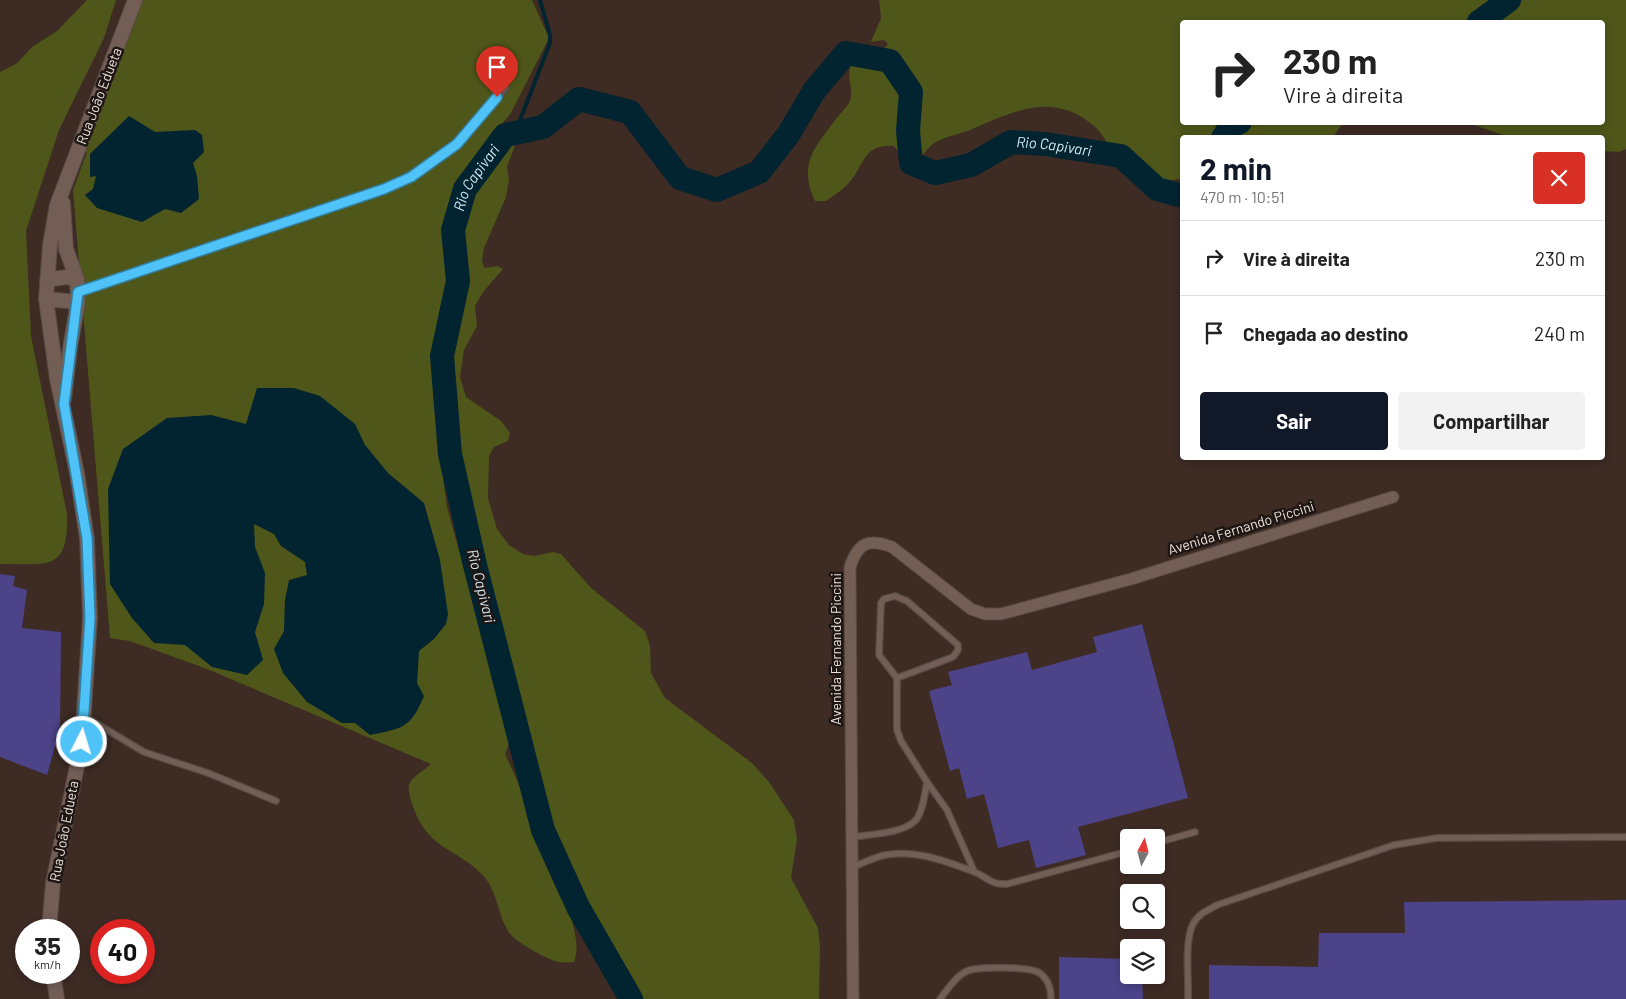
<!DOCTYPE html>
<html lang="pt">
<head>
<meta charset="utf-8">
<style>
	:root { --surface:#fff; --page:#f2f2f2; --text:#222; --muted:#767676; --line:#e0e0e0; --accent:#111827 }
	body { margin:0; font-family:Barlow,sans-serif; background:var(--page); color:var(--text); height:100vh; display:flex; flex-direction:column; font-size:19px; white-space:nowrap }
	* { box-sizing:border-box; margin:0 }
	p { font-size:16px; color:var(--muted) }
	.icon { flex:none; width:28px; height:28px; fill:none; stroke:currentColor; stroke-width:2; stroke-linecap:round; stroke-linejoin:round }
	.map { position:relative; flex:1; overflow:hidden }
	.sheet { position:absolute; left:1180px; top:135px; width:425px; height:325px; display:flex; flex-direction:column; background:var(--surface); border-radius:5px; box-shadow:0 2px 8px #0003 }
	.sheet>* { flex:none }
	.top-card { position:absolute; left:1180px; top:20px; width:425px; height:105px; border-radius:5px; box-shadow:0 2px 8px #0003; background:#fff; color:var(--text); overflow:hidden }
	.needle { width:32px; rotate:7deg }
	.fabs { position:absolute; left:1120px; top:829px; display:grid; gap:10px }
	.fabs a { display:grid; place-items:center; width:45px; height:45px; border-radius:5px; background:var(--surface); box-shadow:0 2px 8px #0003; font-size:25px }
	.speed { position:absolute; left:15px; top:919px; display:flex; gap:10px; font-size:25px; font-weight:700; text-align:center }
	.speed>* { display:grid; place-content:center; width:65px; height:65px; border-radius:50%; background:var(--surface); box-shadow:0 2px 8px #0003; line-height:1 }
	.speed small { font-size:12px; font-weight:400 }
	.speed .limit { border:8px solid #d22; background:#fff; color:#111 }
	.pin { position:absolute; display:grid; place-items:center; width:42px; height:42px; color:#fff; margin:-51px -21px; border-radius:50% 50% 50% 0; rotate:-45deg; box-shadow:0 0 5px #0007 }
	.pin .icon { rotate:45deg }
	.me { position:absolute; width:55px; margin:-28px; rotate:5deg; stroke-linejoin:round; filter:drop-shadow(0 0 4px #0008) }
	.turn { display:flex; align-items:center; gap:18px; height:105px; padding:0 20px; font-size:22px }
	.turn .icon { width:65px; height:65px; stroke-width:2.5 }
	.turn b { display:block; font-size:35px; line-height:42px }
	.round { display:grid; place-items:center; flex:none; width:52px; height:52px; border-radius:5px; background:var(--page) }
	.summary { display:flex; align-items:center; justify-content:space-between; height:85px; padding:0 20px }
	h1 { font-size:30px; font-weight:700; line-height:38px; color:var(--accent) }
	.cta { display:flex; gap:10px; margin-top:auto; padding:10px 20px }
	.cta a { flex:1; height:58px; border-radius:5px; background:var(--accent); color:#fff; font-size:20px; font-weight:700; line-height:58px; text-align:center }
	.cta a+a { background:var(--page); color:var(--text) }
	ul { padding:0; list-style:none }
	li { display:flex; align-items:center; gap:15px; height:75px; padding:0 20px; border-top:1px solid var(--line) }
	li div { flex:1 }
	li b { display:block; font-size:19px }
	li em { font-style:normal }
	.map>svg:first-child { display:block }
	.green { fill:#4f5619; fill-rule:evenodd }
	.water { fill:#022431 }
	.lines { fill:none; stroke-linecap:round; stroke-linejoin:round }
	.stream { stroke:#022431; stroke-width:4 }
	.river { stroke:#022431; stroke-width:24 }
	.building { fill:#4c4389 }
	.service-casing { stroke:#584943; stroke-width:8 }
	.minor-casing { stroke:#584943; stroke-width:13 }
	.tertiary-casing { stroke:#584943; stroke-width:16 }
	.service { stroke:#735e56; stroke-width:5.5 }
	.minor { stroke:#735e56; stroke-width:11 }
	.tertiary { stroke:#735e56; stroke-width:14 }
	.route-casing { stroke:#337fa1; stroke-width:12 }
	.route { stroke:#4fc3f7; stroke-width:9 }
	.labels { text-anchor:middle; stroke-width:5; stroke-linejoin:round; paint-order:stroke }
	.street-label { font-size:14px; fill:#ede1dc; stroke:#1e1613 }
	.water-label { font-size:15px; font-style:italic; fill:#d1e8f3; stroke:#1e1613 }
</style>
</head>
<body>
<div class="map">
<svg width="1626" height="999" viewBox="0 0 1626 999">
	<rect width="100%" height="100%" fill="#3d2b24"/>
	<path class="green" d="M 87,0 L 116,0 L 104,38 L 59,130 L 26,231 L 31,336 L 67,514 C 69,572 47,564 0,564 L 0,72 L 16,64 L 32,47 L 57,31 Z
		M 143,0 L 532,0 L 549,38 L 511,113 L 496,131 L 516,124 L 514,148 L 507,167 L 509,180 L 506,197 L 484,248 L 482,260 L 484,268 L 498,266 L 503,269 L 483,292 L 475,306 L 477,326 L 464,350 L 460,377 L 466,397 L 501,421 L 510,433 L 508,441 L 494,447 L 489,456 L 488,498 L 497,529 L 509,545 L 523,554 L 534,556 L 553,552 L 561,554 L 591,588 L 645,631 L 650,646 L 651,673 L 665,698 L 752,763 L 769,782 L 794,820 L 797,840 L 791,878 L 818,928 L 820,947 L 819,999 L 644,999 L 634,983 L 602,955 L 572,903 C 568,925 582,938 574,962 C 569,962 564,963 559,962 C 548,960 513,941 508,931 C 498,915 498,895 486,879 C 462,849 429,852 414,809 C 403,780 409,782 431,764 L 207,669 L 130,641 L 110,638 L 73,190 L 87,152 L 78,156 L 94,100 ZM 443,478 L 463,520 L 479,591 L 502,655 L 515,713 L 527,802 L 505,754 L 511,739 L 447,507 Z
		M 879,0 L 1626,0 L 1626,149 L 1619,152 L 1603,151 L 1602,138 L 1509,137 L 1468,123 L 1602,122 L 1602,22 L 1182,22 L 1182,122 L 1343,123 L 1333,137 L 1182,138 L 1182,179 C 1169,180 1141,186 1130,179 C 1112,166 1111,140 1094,126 C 1052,90 1013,112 970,130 C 959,134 944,137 934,143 C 922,152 918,166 907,175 L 902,157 L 894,146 C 861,144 866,166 847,185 C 841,191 833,196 826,201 L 815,201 C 798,165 814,148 836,119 C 840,114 847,107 850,101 C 854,89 845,73 852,63 C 859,53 875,51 886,47 L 888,44 L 884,40 L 871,42 L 881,18 Z"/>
	<path class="water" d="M 129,116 L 155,132 L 195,130 L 202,135 L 204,152 L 193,163 L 197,176 L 199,199 L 181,213 L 165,209 L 142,222 L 97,208 L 85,195 L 93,189 L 96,176 L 90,177 L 90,154 Z
		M 257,388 L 294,388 L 320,396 L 355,424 L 365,445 L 388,473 L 424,503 L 440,560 L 448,614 L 446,624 L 434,639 L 419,651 L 417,683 L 424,696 C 410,729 403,728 370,735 L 355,723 L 342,723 L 307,702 L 283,673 L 274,649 L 284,631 L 285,600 L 289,580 L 307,575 L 305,562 L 281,546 L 274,534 L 254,524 L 255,547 L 265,573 L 264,604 L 255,632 L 263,660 L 247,675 L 212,667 L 185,645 L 154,643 L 132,618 L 110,584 L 108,489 L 123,449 L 167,418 L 211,415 L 246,424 Z"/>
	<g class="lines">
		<path class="stream" d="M 515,133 L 550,43 L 550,35 L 540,0"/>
		<g class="river">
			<path d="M 1479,22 L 1509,0"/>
			<path d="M 1223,138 L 1230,127 L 1240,122"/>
			<path id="s1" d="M 631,999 L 578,907 L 543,830 L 475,565 L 450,454 L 442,356 L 458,281 L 453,230 L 465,189 L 505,135 L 543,127 L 579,99 L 630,112 L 680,178 L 717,190 L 759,172 L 788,135 L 814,91 L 846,53 L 890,61 L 911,92 L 908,131 L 911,163 L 935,173 L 971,165 L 1011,142 L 1045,144 L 1121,156 L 1157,189 L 1182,196"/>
		</g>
	</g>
	<path class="building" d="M 0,574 L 15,576 L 13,586 L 27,590 L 22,628 L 61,632 L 60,729 L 47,775 L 0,757 Z
		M 1142,624 L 1188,798 L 1078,827 L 1086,855 L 1036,868 L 1029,840 L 998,848 L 984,794 L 967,799 L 959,768 L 950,771 L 929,691 L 952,685 L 948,672 L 1027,652 L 1032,670 L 1097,652 L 1093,637 Z
		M 1626,900 L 1626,999 L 1209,999 L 1209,965 L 1318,967 L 1319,933 L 1405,933 L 1404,902 Z
		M 1059,957 L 1129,959 L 1129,975 L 1142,975 L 1143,999 L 1059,999 Z"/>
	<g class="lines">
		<defs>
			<path id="service" d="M 78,292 L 384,189 C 410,178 437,165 457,144 C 475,127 488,106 506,88
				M 84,716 L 144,752 L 208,773 L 276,801
				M 927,782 L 947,810 L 974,871
				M 853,837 C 870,834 903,834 916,820 C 923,811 925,793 927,782 L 901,741 L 897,730 L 897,678 L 879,655 L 881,603 L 884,599 L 895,596 L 907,601 L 958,645 L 958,650 L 953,657 L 897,678
				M 1156,843 L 1195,832
				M 853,867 C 863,863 875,857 885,855 C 913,849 946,861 972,871 C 987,876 989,885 1007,884 L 1129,851
				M 940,999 C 948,989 956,976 967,971 C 979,966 1027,967 1038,972 C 1048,978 1051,988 1051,999
				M 1188,999 C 1189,979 1184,942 1193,924 C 1198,914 1208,910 1217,905 L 1394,845 L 1437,838 L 1626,837"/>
			<path id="minor" d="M 853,999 L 850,567 C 858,543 868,538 892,547 L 971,609 L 985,614 L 1001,614 L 1131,579 L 1393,497"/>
			<path id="tertiary" d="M 63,203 L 66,249 L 77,279 L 78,302 L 70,348 L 64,399
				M 47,280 L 66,277 L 77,279
				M 46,299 L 78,302
				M 49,930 L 53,883 L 82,742 L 90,618 L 87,539 L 77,473 L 57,379 L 46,299 L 50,245 L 57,205 L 135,0
				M 53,972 L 57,999"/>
		</defs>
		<use href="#service" class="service-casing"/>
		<use href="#minor" class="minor-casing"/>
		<use href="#tertiary" class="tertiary-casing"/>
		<use href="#service" class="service"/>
		<use href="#minor" class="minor"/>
		<use href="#tertiary" class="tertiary"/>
	</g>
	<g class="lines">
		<defs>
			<path id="route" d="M 82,742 L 90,618 L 87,538 L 64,404 L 78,292 L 384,189 L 411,177 L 457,144 L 497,97"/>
		</defs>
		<use href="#route" class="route-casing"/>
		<use href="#route" class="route"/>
	</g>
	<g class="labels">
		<g class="street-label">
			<text transform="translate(99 96) rotate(-69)" y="5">Rua João Edueta</text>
			<text transform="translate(1241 528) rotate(-17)" y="5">Avenida Fernando Piccini</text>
			<text transform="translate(836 649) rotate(-90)" y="5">Avenida Fernando Piccini</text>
			<text transform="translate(64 831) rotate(-79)" y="5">Rua João Edueta</text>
		</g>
		<g class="water-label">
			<text dy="5" stroke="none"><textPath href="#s1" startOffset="1672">Rio Capivari</textPath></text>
			<text dy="5" stroke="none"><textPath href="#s1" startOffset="862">Rio Capivari</textPath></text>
			<text transform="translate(481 586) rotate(76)" y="5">Rio Capivari</text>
		</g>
	</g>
</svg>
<div class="fabs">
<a><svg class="needle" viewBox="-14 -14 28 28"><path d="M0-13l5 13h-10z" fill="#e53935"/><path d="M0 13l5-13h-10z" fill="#767676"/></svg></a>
<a><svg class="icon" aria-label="search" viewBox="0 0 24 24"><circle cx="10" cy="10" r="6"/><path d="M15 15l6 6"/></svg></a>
<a><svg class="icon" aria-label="layers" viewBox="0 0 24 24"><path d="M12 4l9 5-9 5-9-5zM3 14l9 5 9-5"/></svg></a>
</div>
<div class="speed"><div>35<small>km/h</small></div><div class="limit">40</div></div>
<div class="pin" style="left:497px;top:97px;background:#d93025"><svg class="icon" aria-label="arrive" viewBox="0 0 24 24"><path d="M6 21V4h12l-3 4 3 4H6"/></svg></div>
<svg class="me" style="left:82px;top:742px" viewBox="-20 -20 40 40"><circle r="17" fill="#4fc3f7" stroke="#fff" stroke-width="3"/><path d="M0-11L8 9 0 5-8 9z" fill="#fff"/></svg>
<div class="top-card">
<div class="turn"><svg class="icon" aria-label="right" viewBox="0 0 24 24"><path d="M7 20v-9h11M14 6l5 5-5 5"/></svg><div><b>230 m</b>Vire à direita</div></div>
</div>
<section class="sheet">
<div class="summary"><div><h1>2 min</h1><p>470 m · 10:51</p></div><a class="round" style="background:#d93025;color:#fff"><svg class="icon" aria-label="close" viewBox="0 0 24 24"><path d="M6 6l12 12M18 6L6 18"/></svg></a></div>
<ul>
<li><svg class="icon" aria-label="right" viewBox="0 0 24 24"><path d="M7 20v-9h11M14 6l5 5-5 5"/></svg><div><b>Vire à direita</b></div><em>230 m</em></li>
<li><svg class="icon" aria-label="arrive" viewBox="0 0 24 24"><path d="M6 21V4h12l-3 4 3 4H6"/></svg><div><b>Chegada ao destino</b></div><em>240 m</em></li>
</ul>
<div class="cta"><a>Sair</a><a>Compartilhar</a></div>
</section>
</div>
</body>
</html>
